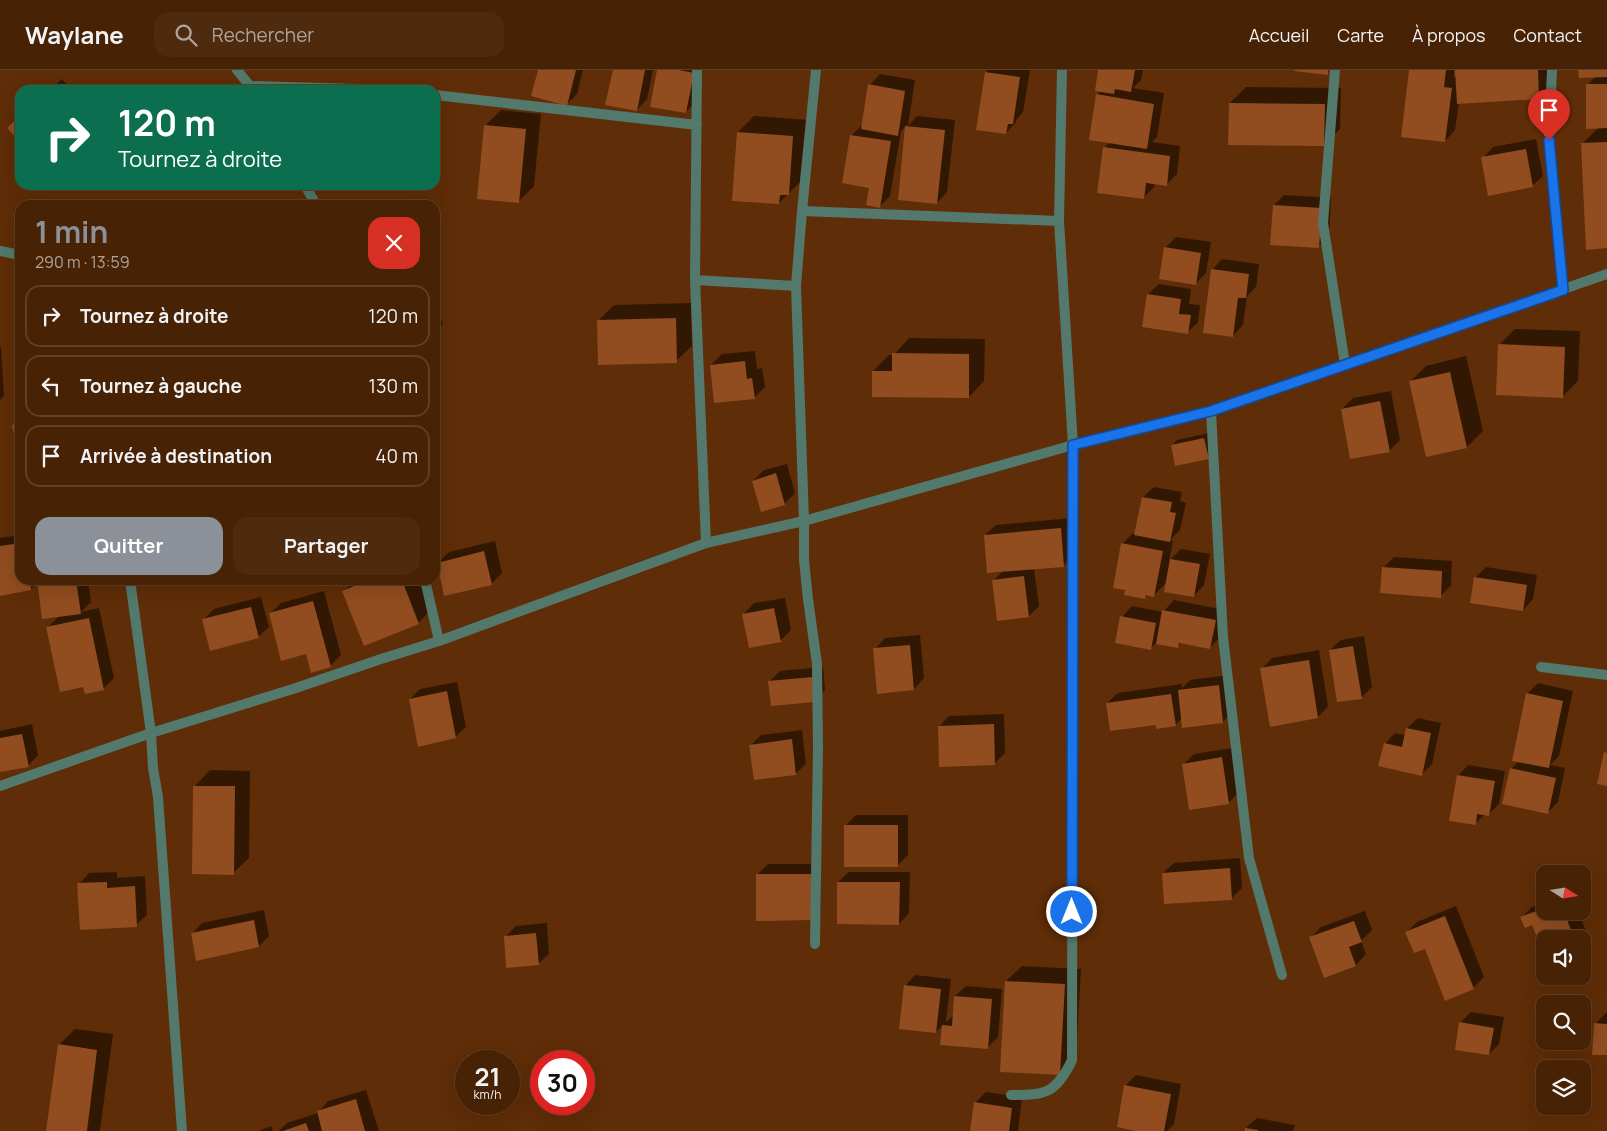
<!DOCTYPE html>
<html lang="fr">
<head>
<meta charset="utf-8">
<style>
	:root { --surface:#472205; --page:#4e2a0f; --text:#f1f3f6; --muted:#b0a49a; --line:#5f3f27; --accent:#8c9099 }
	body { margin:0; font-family:Manrope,sans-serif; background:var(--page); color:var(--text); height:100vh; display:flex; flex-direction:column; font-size:19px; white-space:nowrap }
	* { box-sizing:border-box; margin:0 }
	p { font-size:16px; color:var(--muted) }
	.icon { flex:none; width:28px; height:28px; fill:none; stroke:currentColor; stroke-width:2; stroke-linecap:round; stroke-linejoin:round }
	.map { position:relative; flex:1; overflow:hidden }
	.details { position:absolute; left:15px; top:130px; width:425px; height:385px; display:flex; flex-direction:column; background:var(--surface); border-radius:15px; box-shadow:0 5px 20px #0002,0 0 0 1px var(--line) }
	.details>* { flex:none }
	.guide { position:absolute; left:15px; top:15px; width:425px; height:105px; border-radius:15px; box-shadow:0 5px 20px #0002,0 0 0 1px var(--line); background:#0b6e4f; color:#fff; overflow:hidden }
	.needle { width:32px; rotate:102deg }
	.fabs { position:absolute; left:1536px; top:795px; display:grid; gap:10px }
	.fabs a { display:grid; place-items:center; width:55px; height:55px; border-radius:10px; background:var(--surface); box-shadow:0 5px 20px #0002,0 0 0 1px var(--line); font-size:25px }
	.speed { position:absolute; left:455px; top:980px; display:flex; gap:10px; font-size:25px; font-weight:700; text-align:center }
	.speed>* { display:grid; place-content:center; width:65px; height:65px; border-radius:50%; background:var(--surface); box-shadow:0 5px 20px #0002,0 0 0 1px var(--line); line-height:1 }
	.speed small { font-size:12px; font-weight:400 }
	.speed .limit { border:8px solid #d22; background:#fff; color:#111 }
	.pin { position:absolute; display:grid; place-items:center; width:42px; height:42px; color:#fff; margin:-51px -21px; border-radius:50% 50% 50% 0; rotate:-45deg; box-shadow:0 0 5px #0007 }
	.pin .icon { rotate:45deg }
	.me { position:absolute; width:55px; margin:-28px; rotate:0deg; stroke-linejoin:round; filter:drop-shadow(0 0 4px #0008) }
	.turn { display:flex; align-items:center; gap:18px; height:105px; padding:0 20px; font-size:22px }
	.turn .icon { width:65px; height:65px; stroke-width:2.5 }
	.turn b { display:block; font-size:35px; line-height:42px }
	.round { display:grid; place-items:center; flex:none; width:52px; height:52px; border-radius:15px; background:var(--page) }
	.headline { display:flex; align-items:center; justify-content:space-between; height:85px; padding:0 20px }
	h1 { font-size:30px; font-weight:700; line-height:38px; color:var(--accent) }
	.cta { display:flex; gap:10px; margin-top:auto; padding:10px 20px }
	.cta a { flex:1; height:58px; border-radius:15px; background:var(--accent); color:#fff; font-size:20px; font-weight:700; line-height:58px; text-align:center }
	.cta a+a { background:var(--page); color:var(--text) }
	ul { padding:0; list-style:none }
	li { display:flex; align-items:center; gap:15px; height:62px; margin:0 10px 8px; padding:0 10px; border:2px solid var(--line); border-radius:15px }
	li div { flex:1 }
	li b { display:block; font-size:19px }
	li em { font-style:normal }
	header { display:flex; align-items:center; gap:30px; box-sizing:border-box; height:70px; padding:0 25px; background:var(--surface); border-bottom:1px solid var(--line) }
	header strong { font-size:24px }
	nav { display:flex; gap:28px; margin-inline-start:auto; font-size:18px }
	.search { width:350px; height:45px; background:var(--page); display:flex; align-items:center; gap:12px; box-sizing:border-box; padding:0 18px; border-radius:15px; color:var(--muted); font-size:19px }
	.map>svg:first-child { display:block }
	.shadow { fill:#0007 }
	.building { fill:#914d1f }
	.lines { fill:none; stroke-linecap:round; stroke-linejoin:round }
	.street { stroke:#52796c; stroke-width:10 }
	.route-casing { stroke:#114b97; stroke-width:12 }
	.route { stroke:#1a73e8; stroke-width:9 }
</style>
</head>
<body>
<header>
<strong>Waylane</strong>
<div class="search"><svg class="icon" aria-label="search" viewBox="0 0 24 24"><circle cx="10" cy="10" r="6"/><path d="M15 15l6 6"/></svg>Rechercher</div>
<nav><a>Accueil</a><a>Carte</a><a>À propos</a><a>Contact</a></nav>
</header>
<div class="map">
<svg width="1607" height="1061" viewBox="0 0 1607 1061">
	<rect width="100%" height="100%" fill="#5f2d07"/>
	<path class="shadow" d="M 539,0 L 583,0 L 577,24 L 566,35 Z
		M 614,0 L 653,0 L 647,29 L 637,40 Z
		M 658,0 L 702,0 L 696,31 L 686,42 Z
		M 988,0 L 1030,0 L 1023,42 L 1017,49 L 1016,52 L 1006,63 L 986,2 Z
		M 1100,0 L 1143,0 L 1141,10 L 1133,18 L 1164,23 L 1157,67 L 1152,72 L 1180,76 L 1177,104 L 1166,115 L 1155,113 L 1154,117 L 1143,128 L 1104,78 L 1110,72 L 1097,25 L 1101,21 Z
		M 1410,0 L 1454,0 L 1454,7 L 1456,7 L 1456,0 L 1554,0 L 1554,12 L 1538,28 L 1459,32 L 1455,60 L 1445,71 Z
		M 1580,0 L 1607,0 L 1607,177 L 1582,74 L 1599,57 L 1587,15 L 1596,6 Z
		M 880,4 L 915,10 L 908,56 L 917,46 L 955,50 L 947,122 L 937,133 L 899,129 L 907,55 L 901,61 L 890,126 L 880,136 L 870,117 L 852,65 L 863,54 L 870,15 Z
		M 62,9 L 72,20 L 50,20 Z
		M 1246,17 L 1341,18 L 1340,59 L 1324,75 L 1230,33 Z
		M 501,40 L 541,44 L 534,116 L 518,132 L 485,56 Z
		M 754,46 L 808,50 L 804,108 L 779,133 L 738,62 Z
		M 1536,69 L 1543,106 L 1532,116 L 1483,88 L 1493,77 Z
		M 1284,125 L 1331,128 L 1329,166 L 1319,176 L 1274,135 Z
		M 1176,167 L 1211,172 L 1206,203 L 1196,213 L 1165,178 Z
		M 1222,189 L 1259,194 L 1256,217 L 1247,226 L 1243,255 L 1233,266 L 1212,200 Z
		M 1159,214 L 1191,219 L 1189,234 L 1200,235 L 1198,252 L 1187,263 L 1143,256 L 1148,224 Z
		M 435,230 L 443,254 L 435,261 Z
		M 691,233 L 692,276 L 676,291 L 598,251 L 614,235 Z
		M 1515,259 L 1580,261 L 1578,311 L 1562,327 L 1500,274 Z
		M 909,268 L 985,269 L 984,311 L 969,327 L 873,301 L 889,285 L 894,285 Z
		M 0,277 L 1,277 L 4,326 L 0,330 Z
		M 755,281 L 757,299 L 762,298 L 765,317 L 754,328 L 711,295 L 722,284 Z
		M 1466,286 L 1483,361 L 1467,377 L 1427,386 L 1410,312 L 1426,296 Z
		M 1391,321 L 1400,370 L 1389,381 L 1342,339 L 1353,328 Z
		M 1209,363 L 1209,388 L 1172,375 L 1177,370 Z
		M 787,394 L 795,423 L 784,434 L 753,411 L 764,400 Z
		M 1154,417 L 1182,422 L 1180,431 L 1186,433 L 1180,460 L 1170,470 L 1173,471 L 1169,491 L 1181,479 L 1210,484 L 1204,515 L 1194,526 L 1167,512 L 1154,525 L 1148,524 L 1145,527 L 1122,474 L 1133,463 L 1136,464 L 1143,427 Z
		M 1071,448 L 1074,485 L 1064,495 L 1034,498 L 1039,536 L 1029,546 L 993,511 L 1003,501 L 985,465 L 996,455 Z
		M 20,465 L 20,510 L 88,510 L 91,532 L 81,542 L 99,538 L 114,608 L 103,619 L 84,616 L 48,557 L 60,545 L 38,512 L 31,519 L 0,524 L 0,468 Z
		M 495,471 L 502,503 L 491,514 L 438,493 L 449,482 Z
		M 1394,487 L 1452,491 L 1451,516 L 1440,526 L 1383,498 Z
		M 1486,497 L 1537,505 L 1533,529 L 1523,540 L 1475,508 Z
		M 355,510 L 424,510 L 434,537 L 419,552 L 365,575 L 343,522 Z
		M 324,521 L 341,585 L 330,596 L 306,583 L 270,544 L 281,533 Z
		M 261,527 L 269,557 L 258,567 L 203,550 L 214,539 Z
		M 785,528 L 791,560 L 780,571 L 744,544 L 754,533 Z
		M 1174,530 L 1225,540 L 1221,567 L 1210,577 L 1182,572 L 1177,577 L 1156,573 L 1150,579 L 1122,547 L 1132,536 L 1163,542 Z
		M 920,565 L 924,608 L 914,619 L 875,579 L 885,568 Z
		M 1364,566 L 1372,617 L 1362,627 L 1330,580 L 1341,570 Z
		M 1319,580 L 1328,636 L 1318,647 L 1262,599 L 1272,588 Z
		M 823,597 L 825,620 L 815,631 L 770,611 L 780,601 Z
		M 1229,605 L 1233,641 L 1223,652 L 1183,648 L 1175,655 L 1157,653 L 1107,633 L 1118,623 L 1182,614 L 1182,618 L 1190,610 Z
		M 457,612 L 466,657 L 455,667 L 410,629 L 420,619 Z
		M 1538,613 L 1573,621 L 1559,686 L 1550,695 L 1565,698 L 1558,732 L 1548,742 L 1511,699 L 1519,691 L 1527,624 Z
		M 1004,644 L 1005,683 L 995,693 L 939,657 L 949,646 Z
		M 1418,648 L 1441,653 L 1432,694 L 1422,704 L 1385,674 L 1395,663 L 1406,665 L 1407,658 Z
		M 32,654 L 38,685 L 28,696 L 0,701 L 0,661 Z
		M 802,660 L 806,694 L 795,704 L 751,675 L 761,665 Z
		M 1232,678 L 1239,722 L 1229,732 L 1183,695 L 1194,684 Z
		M 1468,695 L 1505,701 L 1499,734 L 1488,745 L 1485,744 L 1475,754 L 1458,706 Z
		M 210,700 L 250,701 L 249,788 L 233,803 L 195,716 Z
		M 856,745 L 908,745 L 908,785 L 897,796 L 846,755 Z
		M 1240,788 L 1242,818 L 1231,829 L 1163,803 L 1174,793 Z
		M 768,794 L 821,794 L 821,838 L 811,849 L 757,805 Z
		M 117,802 L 117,808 L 145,806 L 147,845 L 136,855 L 79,814 L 89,803 Z
		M 849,802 L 910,802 L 909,843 L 899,854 L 838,812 Z
		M 1545,832 L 1545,841 L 1578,841 L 1586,861 L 1577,869 L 1545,869 L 1545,882 L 1533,854 L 1522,847 L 1532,837 Z
		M 1456,836 L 1484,907 L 1474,917 L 1446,929 L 1425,877 L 1407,862 L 1417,852 Z
		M 264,840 L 269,866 L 259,876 L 192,864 L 202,853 Z
		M 1365,841 L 1372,860 L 1361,871 L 1366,884 L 1356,895 L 1325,906 L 1311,868 L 1321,857 Z
		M 547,853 L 549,884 L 538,894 L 505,867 L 516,856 Z
		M 1022,896 L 1081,899 L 1076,988 L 1060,1004 L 1006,911 Z
		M 915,905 L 951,909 L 946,952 L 954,945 L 955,926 L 966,916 L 1002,919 L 998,967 L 987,978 L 941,974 L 943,955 L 936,962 L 905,916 Z
		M 1471,942 L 1504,947 L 1499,974 L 1489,984 L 1460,953 Z
		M 1606,943 L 1607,943 L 1607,984 L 1595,954 Z
		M 75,959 L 113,964 L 100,1060 L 98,1061 L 48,1061 L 59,975 Z
		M 1136,1005 L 1181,1014 L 1174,1054 L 1167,1061 L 1143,1061 L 1125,1016 Z
		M 366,1020 L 379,1061 L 279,1061 L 287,1053 L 318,1043 L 328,1031 Z
		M 986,1022 L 1022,1027 L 1018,1061 L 971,1061 L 975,1033 Z
		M 1257,1048 L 1295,1055 L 1293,1061 L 1246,1061 L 1246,1058 Z
		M 271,1056 L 273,1061 L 259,1061 Z"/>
	<path class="building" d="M 538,0 L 576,0 L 567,36 L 531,26 Z
		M 613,0 L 645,0 L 637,41 L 605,35 Z
		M 657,0 L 679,0 L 694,3 L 686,43 L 650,37 Z
		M 1098,0 L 1135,0 L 1131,22 L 1115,19 L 1114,24 L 1095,21 Z
		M 1294,0 L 1328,0 L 1328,5 L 1294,1 Z
		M 1409,0 L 1446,0 L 1444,17 L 1452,18 L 1445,72 L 1401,67 Z
		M 1455,0 L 1538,0 L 1539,29 L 1457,34 Z
		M 1578,0 L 1607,0 L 1607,7 L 1579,8 Z
		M 985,2 L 1020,7 L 1013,54 L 1008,54 L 1006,64 L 976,60 Z
		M 868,14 L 905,21 L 898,66 L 861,59 Z
		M 1586,14 L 1607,14 L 1607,58 L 1586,59 Z
		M 1096,24 L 1154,34 L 1147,79 L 1089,70 Z
		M 1229,33 L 1325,34 L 1324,76 L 1228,75 Z
		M 20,46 L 20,72 L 7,58 Z
		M 484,55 L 526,59 L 519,133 L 477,129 Z
		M 905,56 L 945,60 L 937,134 L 898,130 Z
		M 737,62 L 793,66 L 789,125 L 780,125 L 779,134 L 732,131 Z
		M 850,65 L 891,71 L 880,138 L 866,135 L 869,118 L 842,113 Z
		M 1607,72 L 1607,178 L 1586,180 L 1581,73 Z
		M 1103,77 L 1170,86 L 1167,116 L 1146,113 L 1144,129 L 1097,123 Z
		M 1526,79 L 1533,117 L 1488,126 L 1481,87 Z
		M 1273,135 L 1322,138 L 1319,178 L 1270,175 Z
		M 1164,177 L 1201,183 L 1196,215 L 1159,209 Z
		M 1211,199 L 1249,204 L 1246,228 L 1238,228 L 1233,267 L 1203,263 Z
		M 1147,224 L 1181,229 L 1179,244 L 1191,245 L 1188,264 L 1142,257 Z
		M 676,248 L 677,293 L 598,295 L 597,250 Z
		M 1498,274 L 1565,277 L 1563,328 L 1496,325 Z
		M 892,283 L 969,284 L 969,328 L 872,327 L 872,301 L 892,301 Z
		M 745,291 L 747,309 L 752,308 L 755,329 L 714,333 L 710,295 Z
		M 1450,302 L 1467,378 L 1426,387 L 1409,311 Z
		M 1380,331 L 1390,382 L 1350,389 L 1341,339 Z
		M 20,353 L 20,384 L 18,384 L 12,355 Z
		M 1204,368 L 1209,389 L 1175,396 L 1171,375 Z
		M 776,403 L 785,435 L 761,442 L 752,411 Z
		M 1142,427 L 1172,432 L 1170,442 L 1176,443 L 1170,472 L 1134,465 Z
		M 1061,458 L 1064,497 L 987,503 L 984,465 Z
		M 20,473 L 20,510 L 30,510 L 31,520 L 0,526 L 0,476 Z
		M 1121,473 L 1163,481 L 1154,527 L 1146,525 L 1145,529 L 1124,525 L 1125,520 L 1113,518 Z
		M 484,481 L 492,515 L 444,526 L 437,493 Z
		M 1170,489 L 1200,494 L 1194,527 L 1164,522 Z
		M 1382,497 L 1442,501 L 1441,528 L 1380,523 Z
		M 1024,506 L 1029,547 L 997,551 L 992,510 Z
		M 1474,507 L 1527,515 L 1523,541 L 1470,533 Z
		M 37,510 L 76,510 L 81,544 L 42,549 Z
		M 369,510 L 402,510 L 419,554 L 364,576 L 342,521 Z
		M 313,531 L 331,597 L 311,603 L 306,584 L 281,591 L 269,543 Z
		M 251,537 L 259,568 L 210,581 L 202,549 Z
		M 774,538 L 781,572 L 749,578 L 742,544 Z
		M 1162,540 L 1216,550 L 1210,579 L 1179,573 L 1178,578 L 1156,574 Z
		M 1120,546 L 1156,553 L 1151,580 L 1115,573 Z
		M 89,548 L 104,620 L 85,624 L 83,617 L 60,622 L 46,557 Z
		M 910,575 L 914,620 L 877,624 L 873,578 Z
		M 1353,576 L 1362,629 L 1337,632 L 1329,580 Z
		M 1309,590 L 1318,648 L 1270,657 L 1260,598 Z
		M 813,607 L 815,632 L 771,636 L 768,611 Z
		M 1219,615 L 1223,653 L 1182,658 L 1178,620 Z
		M 447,621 L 456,668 L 418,677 L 409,629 Z
		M 1526,623 L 1563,631 L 1549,698 L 1512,691 Z
		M 1171,624 L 1176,656 L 1156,659 L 1156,655 L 1110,661 L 1106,633 Z
		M 994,654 L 995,695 L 939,697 L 938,656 Z
		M 1406,658 L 1431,663 L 1422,706 L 1378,696 L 1384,673 L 1402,677 Z
		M 22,664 L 29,697 L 0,702 L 0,668 Z
		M 792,669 L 796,705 L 754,710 L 749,675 Z
		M 1604,682 L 1607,683 L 1607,716 L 1597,714 Z
		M 1222,687 L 1229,734 L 1189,740 L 1182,694 Z
		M 1510,698 L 1556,708 L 1548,744 L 1502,734 Z
		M 1457,705 L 1495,711 L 1489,746 L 1477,744 L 1476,755 L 1449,751 Z
		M 193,716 L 235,716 L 234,805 L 192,804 Z
		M 844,755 L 898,755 L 898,797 L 844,797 Z
		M 1230,798 L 1232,830 L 1164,834 L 1162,803 Z
		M 756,804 L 811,804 L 811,850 L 756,851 Z
		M 107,812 L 107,818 L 135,816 L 137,857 L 80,860 L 77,813 Z
		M 837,812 L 900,812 L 899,855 L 837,854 Z
		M 1545,838 L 1545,841 L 1564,841 L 1574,869 L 1545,869 L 1545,887 L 1532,855 L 1525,858 L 1520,847 Z
		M 1445,846 L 1474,919 L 1445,931 L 1425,879 L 1414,883 L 1405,862 Z
		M 254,850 L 259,877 L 196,891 L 191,863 Z
		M 1354,851 L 1362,872 L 1349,877 L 1356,896 L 1324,908 L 1309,867 Z
		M 536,863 L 539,895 L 506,898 L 504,866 Z
		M 1005,911 L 1065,914 L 1060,1005 L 1000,1002 Z
		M 904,915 L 941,919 L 936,963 L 899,959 Z
		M 954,926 L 992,929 L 988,979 L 940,975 L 942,955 L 952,956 Z
		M 1459,952 L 1494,958 L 1489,985 L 1455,980 Z
		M 1594,953 L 1607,954 L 1607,985 L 1592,985 Z
		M 58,974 L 97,980 L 87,1061 L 46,1061 Z
		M 1124,1015 L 1171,1024 L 1164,1061 L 1136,1061 L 1117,1057 Z
		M 356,1029 L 365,1061 L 322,1061 L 317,1041 Z
		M 974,1032 L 1012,1038 L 1009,1061 L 970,1061 Z
		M 306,1053 L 309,1061 L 283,1061 Z
		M 1245,1058 L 1258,1060 L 1258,1061 L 1245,1061 Z"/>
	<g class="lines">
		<path class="street" d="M 237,0 L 253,20
			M 697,0 L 695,210 L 706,473
			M 1335,0 L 1323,153 L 1345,294
			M 1552,0 L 1549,70 L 1563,220
			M 251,16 L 392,20
			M 435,25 L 697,55
			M 305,115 L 316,135
			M 802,141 L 1059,151
			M 0,181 L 20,185
			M 695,210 L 796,216
			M 1211,341 L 1223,567 L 1249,788 L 1282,905
			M 130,510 L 151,663 L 153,698 L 158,727 L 182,1061
			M 425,510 L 439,571
			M 1541,597 L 1607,605
			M 0,716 L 151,663 L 293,619 L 381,589 L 439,571 L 706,473 L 804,451 L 1073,375 L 1211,341 L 1607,204
			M 815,874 L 818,677 L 817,594 L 808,529 L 804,490 L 804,451 L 796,216 L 802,141 L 816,0
			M 1011,1025 C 1045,1025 1056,1024 1072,990 L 1073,375 L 1059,151 L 1062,0"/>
	</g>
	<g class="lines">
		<defs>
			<path id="route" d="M 1072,842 L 1073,375 L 1211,341 L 1563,220 L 1549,70"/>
		</defs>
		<use href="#route" class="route-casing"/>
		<use href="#route" class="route"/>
	</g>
</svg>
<div class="fabs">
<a><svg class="needle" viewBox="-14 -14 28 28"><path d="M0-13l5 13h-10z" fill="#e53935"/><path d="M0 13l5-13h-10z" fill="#b0a49a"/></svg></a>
<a><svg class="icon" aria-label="sound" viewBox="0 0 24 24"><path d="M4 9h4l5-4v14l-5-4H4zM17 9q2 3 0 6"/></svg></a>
<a><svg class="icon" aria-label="search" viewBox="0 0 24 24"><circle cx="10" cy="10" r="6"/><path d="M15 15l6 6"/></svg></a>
<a><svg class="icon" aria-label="layers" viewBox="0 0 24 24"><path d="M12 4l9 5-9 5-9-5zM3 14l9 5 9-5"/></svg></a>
</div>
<div class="speed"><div>21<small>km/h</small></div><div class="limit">30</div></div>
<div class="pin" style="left:1549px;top:70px;background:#d93025"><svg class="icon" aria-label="arrive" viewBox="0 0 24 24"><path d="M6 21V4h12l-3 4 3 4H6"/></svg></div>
<svg class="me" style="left:1072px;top:842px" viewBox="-20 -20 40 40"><circle r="17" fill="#1a73e8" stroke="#fff" stroke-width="3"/><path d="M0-11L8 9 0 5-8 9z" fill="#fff"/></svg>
<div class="guide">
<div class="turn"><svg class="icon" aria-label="right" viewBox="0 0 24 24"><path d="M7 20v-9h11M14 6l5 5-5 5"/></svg><div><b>120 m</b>Tournez à droite</div></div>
</div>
<section class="details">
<div class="headline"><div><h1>1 min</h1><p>290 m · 13:59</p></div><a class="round" style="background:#d93025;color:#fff"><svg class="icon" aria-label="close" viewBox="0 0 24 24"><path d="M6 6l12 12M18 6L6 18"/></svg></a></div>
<ul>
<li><svg class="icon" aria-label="right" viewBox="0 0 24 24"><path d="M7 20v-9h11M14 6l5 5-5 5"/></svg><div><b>Tournez à droite</b></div><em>120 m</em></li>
<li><svg class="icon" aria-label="left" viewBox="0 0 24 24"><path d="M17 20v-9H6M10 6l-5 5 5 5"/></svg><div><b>Tournez à gauche</b></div><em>130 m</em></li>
<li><svg class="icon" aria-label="arrive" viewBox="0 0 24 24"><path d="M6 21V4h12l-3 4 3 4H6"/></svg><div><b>Arrivée à destination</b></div><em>40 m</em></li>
</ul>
<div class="cta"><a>Quitter</a><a>Partager</a></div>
</section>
</div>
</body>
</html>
